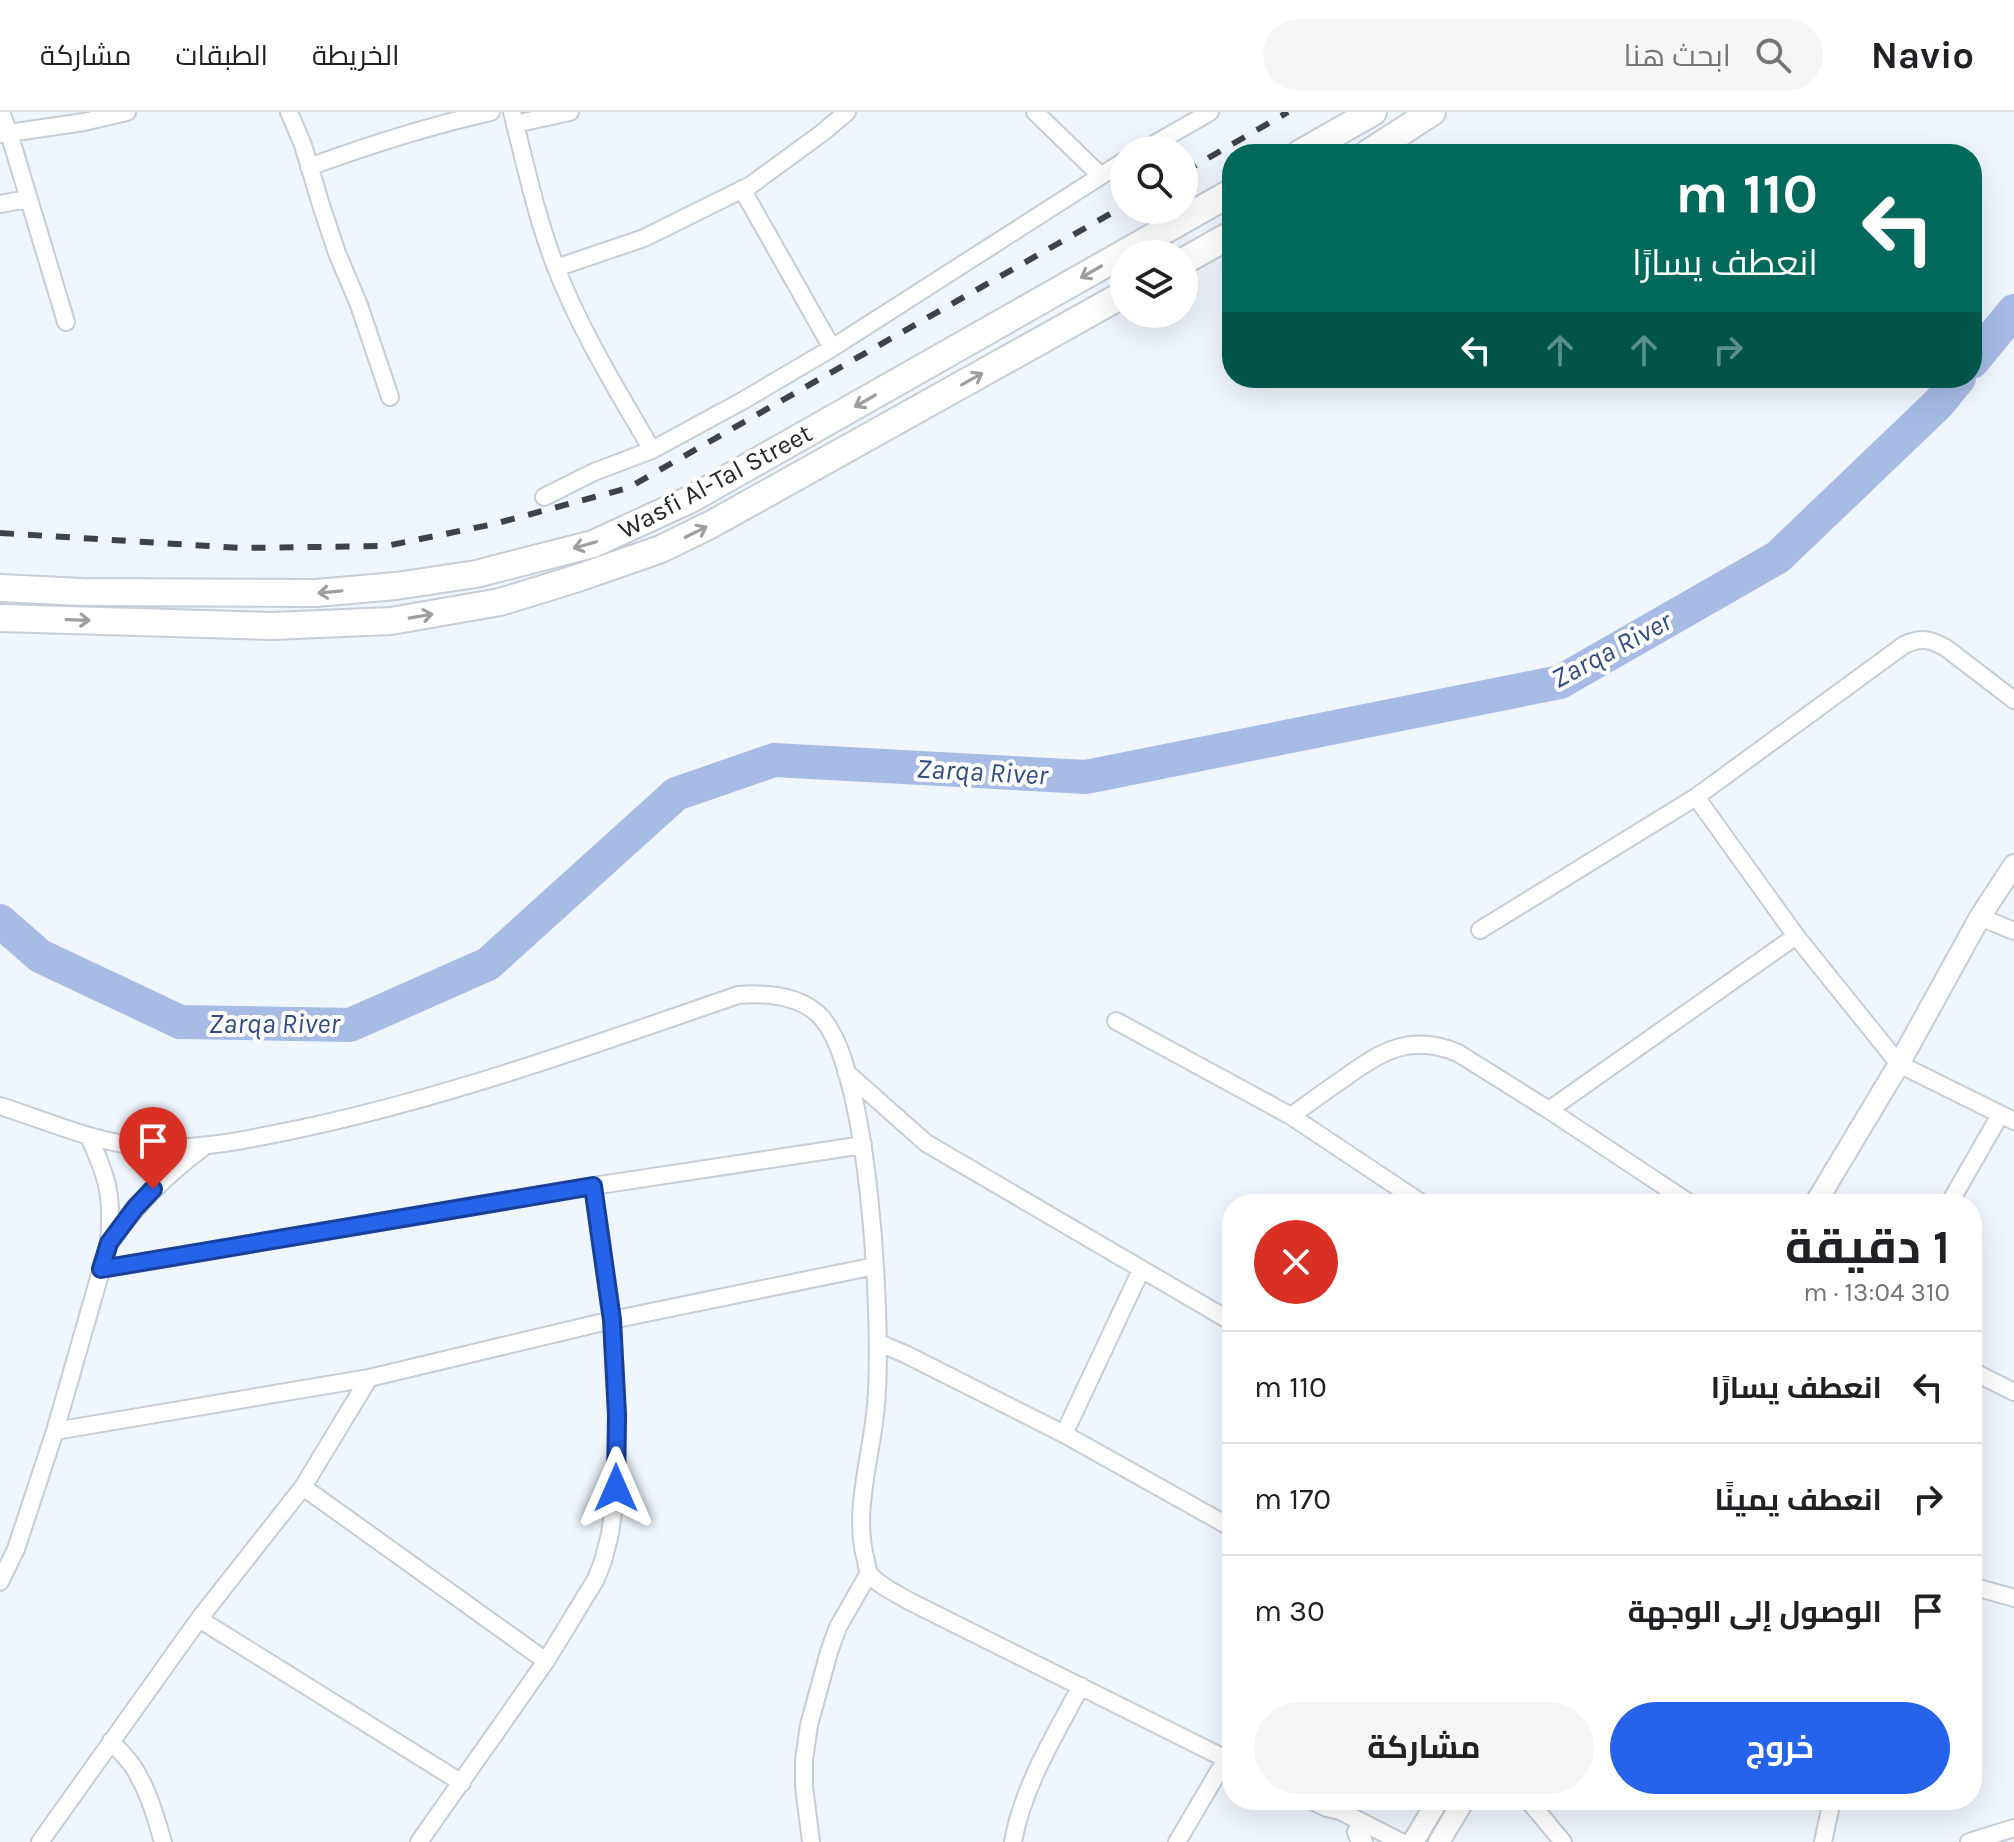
<!DOCTYPE html>
<html lang="ar">
<head>
<meta charset="utf-8">
<style>
	:root { --surface:#fff; --page:#f6f6f6; --text:#202124; --muted:#757577; --line:#e0e0e0; --accent:#2563eb }
	body { margin:0; font-family:Karla,Cairo,sans-serif; background:var(--page); color:var(--text); direction:rtl; height:100vh; display:flex; flex-direction:column; font-size:30px; white-space:nowrap }
	* { box-sizing:border-box; margin:0 }
	p { font-size:26px; color:var(--muted) }
	.icon { flex:none; width:44px; height:44px; fill:none; stroke:currentColor; stroke-width:2; stroke-linecap:round; stroke-linejoin:round }
	.map { position:relative; flex:1; overflow:hidden; direction:ltr }
	.side { position:absolute; left:1222px; top:1082px; width:760px; height:616px; display:flex; flex-direction:column; background:var(--surface); border-radius:32px; box-shadow:0 8px 32px #0002; direction:rtl }
	.side>* { flex:none }
	.guide { position:absolute; left:1222px; top:32px; width:760px; height:244px; border-radius:32px; box-shadow:0 8px 32px #0002; direction:rtl; background:#00695c; color:#fff; overflow:hidden }
	.controls { position:absolute; left:1110px; top:24px; display:grid; gap:16px }
	.controls a { display:grid; place-items:center; width:88px; height:88px; border-radius:50%; background:var(--surface); box-shadow:0 8px 32px #0002; font-size:40px }
	.pin { position:absolute; display:grid; place-items:center; width:68px; height:68px; color:#fff; margin:-82px -34px; border-radius:50% 50% 50% 0; rotate:-45deg; box-shadow:0 0 8px #0007 }
	.pin .icon { rotate:45deg }
	.me { position:absolute; width:88px; margin:-44px; rotate:0deg; stroke-linejoin:round; filter:drop-shadow(0 0 6px #0008) }
	.turn { display:flex; align-items:center; gap:28px; height:168px; padding:0 32px; font-size:36px }
	.turn .icon { width:104px; height:104px; stroke-width:2.5 }
	.turn b { display:block; font-size:56px; line-height:68px }
	.lanes { display:flex; align-items:center; height:76px; padding:0 32px; background:#0003; justify-content:center; gap:40px; direction:ltr }
	.lanes .off { opacity:.35 }
	.round { display:grid; place-items:center; flex:none; width:84px; height:84px; border-radius:42px; background:var(--page) }
	.summary { display:flex; align-items:center; justify-content:space-between; height:136px; padding:0 32px }
	h1 { font-size:48px; font-weight:700; line-height:60px }
	.button { display:flex; gap:16px; margin-top:auto; padding:16px 32px }
	.button a { flex:1; height:92px; border-radius:48px; background:var(--accent); color:#fff; font-size:32px; font-weight:700; line-height:92px; text-align:center }
	.button a+a { background:var(--page); color:var(--text) }
	ul { padding:0; list-style:none }
	li { display:flex; align-items:center; gap:24px; height:112px; padding:0 32px; border-top:2px solid var(--line) }
	li div { flex:1 }
	li b { display:block; font-size:30px }
	li em { font-style:normal }
	header { display:flex; align-items:center; gap:48px; box-sizing:border-box; height:112px; padding:0 40px; background:var(--surface); border-bottom:2px solid var(--line) }
	header strong { font-size:38px }
	nav { display:flex; gap:44px; margin-inline-start:auto; font-size:28px }
	.search { width:560px; height:72px; background:var(--page); display:flex; align-items:center; gap:20px; box-sizing:border-box; padding:0 28px; border-radius:44px; color:var(--muted); font-size:30px }
	.map>svg:first-child { display:block }
	.lines { fill:none; stroke-linecap:round; stroke-linejoin:round }
	.river { stroke:#a6bce5; stroke-width:34 }
	.minor-casing { stroke:#c6cdd6; stroke-width:20 }
	.tertiary-casing { stroke:#c6cdd6; stroke-width:24 }
	.primary-casing { stroke:#c6cdd6; stroke-width:30 }
	.minor { stroke:#fff; stroke-width:16 }
	.tertiary { stroke:#fff; stroke-width:20 }
	.primary { stroke:#fff; stroke-width:26 }
	.rail { stroke:#3f4246; stroke-width:6; stroke-dasharray:14 14; stroke-linecap:butt }
	.oneway { stroke:#9c9e9f }
	.route-casing { stroke:#184099; stroke-width:20 }
	.route { stroke:#2563eb; stroke-width:14 }
	.labels { text-anchor:middle; stroke-width:8; stroke-linejoin:round; paint-order:stroke }
	.street-label { font-size:26px; fill:#24272a; stroke:#fff }
	.water-label { font-size:28px; font-style:italic; fill:#334d81; stroke:#fff }
</style>
</head>
<body>
<header>
<strong>Navio</strong>
<div class="search"><svg class="icon" aria-label="search" viewBox="0 0 24 24"><circle cx="10" cy="10" r="6"/><path d="M15 15l6 6"/></svg>ابحث هنا</div>
<nav><a>الخريطة</a><a>الطبقات</a><a>مشاركة</a></nav>
</header>
<div class="map">
<svg width="2014" height="1730" viewBox="0 0 2014 1730">
	<rect width="100%" height="100%" fill="#f0f6fe"/>
	<g class="lines">
		<path class="river" d="M 1972,250 L 2014,199
			M 0,809 L 40,844 L 180,910 L 350,913 L 488,852 L 676,682 L 774,648 L 1086,665 L 1560,570 L 1778,445 L 1939,291 L 1959,266"/>
		<defs>
			<path id="minor" d="M 1,0 L 9,21 L 66,210
				M 289,0 L 303,33 L 321,93 L 337,141 L 359,193 L 390,285
				M 512,0 C 525,51 536,104 555,153 C 580,218 617,278 652,338
				M 1035,0 L 1100,63
				M 515,12 L 570,0
				M 2,22 L 84,10 L 127,0
				M 1144,38 L 1210,0
				M 309,55 C 369,33 429,14 491,0
				M 742,77 L 832,236
				M 0,92 L 28,87
				M 556,156 L 644,126 L 751,73 L 822,21 L 847,0
				M 544,385 L 594,360 L 652,338 L 744,288 L 832,236 L 1124,49
				M 1696,685 L 1796,824 L 1899,952 L 2014,1009
				M 1980,805 L 2014,819
				M 1480,818 L 1696,685 L 1904,533 C 1921,525 1931,527 1946,536 L 2014,588
				M 1116,909 L 1291,1004 L 1423,1092
				M 846,960 L 926,1031 L 1232,1210
				M 0,994 C 48,1009 95,1031 146,1035 C 200,1039 255,1026 308,1015 C 455,983 596,932 738,883 C 764,881 797,883 818,902 C 871,950 883,1220 876,1293 C 872,1344 852,1399 866,1449 C 867,1453 867,1457 869,1461 C 877,1473 896,1481 909,1489 L 1232,1650
				M 1549,998 L 1796,824
				M 1291,1004 C 1308,992 1325,979 1343,967 C 1381,939 1411,921 1458,941 L 1549,998 L 1691,1092
				M 1949,1092 L 2000,1003
				M 110,1129 C 140,1090 166,1063 205,1034
				M 101,1157 L 593,1074 L 863,1033
				M 879,1231 L 905,1242 L 1064,1322 L 1232,1416
				M 1972,1259 L 2014,1280
				M 55,1319 L 369,1266 L 612,1208 L 875,1154
				M 1064,1322 L 1141,1158
				M 303,1375 L 546,1549
				M 0,1470 L 16,1437 L 55,1319 L 109,1131 C 113,1084 108,1067 89,1025
				M 1972,1474 L 2014,1486
				M 199,1507 L 462,1671
				M 111,1629 C 118,1637 126,1645 132,1653 C 148,1677 155,1703 163,1730
				M 1310,1688 L 1327,1696 L 1340,1699 L 1401,1730
				M 1528,1688 L 1563,1730
				M 40,1730 L 199,1507 L 303,1375 L 369,1266
				M 419,1730 L 546,1549 L 596,1467 L 603,1449 L 610,1422 L 616,1376 L 617,1303 L 612,1208 L 593,1074
				M 811,1730 L 804,1675 L 804,1648 L 809,1613 L 829,1540 L 838,1515 L 869,1461
				M 1013,1730 C 1023,1674 1054,1625 1081,1574
				M 1177,1730 L 1226,1647
				M 1823,1730 L 1832,1688
				M 1969,1730 L 2014,1716"/>
			<path id="tertiary" d="M 1815,1092 L 1899,952 L 1980,805 L 2014,753
				M 1358,1720 L 1362,1730
				M 1413,1730 L 1438,1688
				M 1439,1730 L 1464,1688"/>
			<path id="primary" d="M 1299,42 L 1373,0
				M 1367,42 L 1432,0
				M 1184,149 L 1232,122
				M 0,476 L 82,480 L 316,481 L 396,474 L 476,462 L 593,432 L 691,387 L 1232,80
				M 0,506 L 272,514 L 391,509 L 500,490 L 578,466 L 661,437 L 712,412 L 1124,182"/>
		</defs>
		<use href="#minor" class="minor-casing"/>
		<use href="#tertiary" class="tertiary-casing"/>
		<use href="#primary" class="primary-casing"/>
		<use href="#minor" class="minor"/>
		<use href="#tertiary" class="tertiary"/>
		<use href="#primary" class="primary"/>
		<path class="rail" d="M 1184,60 L 1288,0
			M 0,421 L 240,436 L 386,434 L 494,412 L 628,376 L 1124,94"/>
	</g>
	<defs><path id="oneway-shaft" d="M-6 0H5M1.5-3L5.5 0L1.5 3" fill="none" stroke-width="1.6" stroke-linecap="round" stroke-linejoin="round" transform="scale(2)"/></defs>
	<g class="oneway">
		<use href="#oneway-shaft" transform="translate(1091 160) rotate(150)"/>
		<use href="#oneway-shaft" transform="translate(972 267) rotate(-29)"/>
		<use href="#oneway-shaft" transform="translate(865 289) rotate(150)"/>
		<use href="#oneway-shaft" transform="translate(696 420) rotate(-26)"/>
		<use href="#oneway-shaft" transform="translate(585 433) rotate(164)"/>
		<use href="#oneway-shaft" transform="translate(330 480) rotate(175)"/>
		<use href="#oneway-shaft" transform="translate(421 504) rotate(-10)"/>
		<use href="#oneway-shaft" transform="translate(78 508) rotate(2)"/>
	</g>
	<g class="lines">
		<defs>
			<path id="route" d="M 153,1077 L 135,1096 L 109,1131 L 101,1157 L 593,1074 L 612,1208 L 617,1303 L 616,1376"/>
		</defs>
		<use href="#route" class="route-casing"/>
		<use href="#route" class="route"/>
	</g>
	<g class="labels">
		<g class="street-label">
			<text transform="translate(715 369) rotate(-28)" y="9">Wasfi Al-Tal Street</text>
		</g>
		<g class="water-label">
			<text transform="translate(1611 537) rotate(-28)" y="10">Zarqa River</text>
			<text transform="translate(982 659) rotate(3)" y="10">Zarqa River</text>
			<text x="274" y="921">Zarqa River</text>
		</g>
	</g>
</svg>
<div class="controls">
<a><svg class="icon" aria-label="search" viewBox="0 0 24 24"><circle cx="10" cy="10" r="6"/><path d="M15 15l6 6"/></svg></a>
<a><svg class="icon" aria-label="layers" viewBox="0 0 24 24"><path d="M12 4l9 5-9 5-9-5zM3 14l9 5 9-5"/></svg></a>
</div>
<div class="pin" style="left:153px;top:1077px;background:#d93025"><svg class="icon" aria-label="arrive" viewBox="0 0 24 24"><path d="M6 21V4h12l-3 4 3 4H6"/></svg></div>
<svg class="me" style="left:616px;top:1376px" viewBox="-20 -20 40 40"><path d="M0-17L14 15 0 8-14 15z" fill="#2563eb" stroke="#fff" stroke-width="4"/></svg>
<div class="guide">
<div class="turn"><svg class="icon" aria-label="left" viewBox="0 0 24 24"><path d="M17 20v-9H6M10 6l-5 5 5 5"/></svg><div><b>110 m</b>انعطف يسارًا</div></div>
<div class="lanes"><svg class="icon" aria-label="left" viewBox="0 0 24 24"><path d="M17 20v-9H6M10 6l-5 5 5 5"/></svg><svg class="icon off" aria-label="ahead" viewBox="0 0 24 24"><path d="M12 20V5M6 11l6-6 6 6"/></svg><svg class="icon off" aria-label="ahead" viewBox="0 0 24 24"><path d="M12 20V5M6 11l6-6 6 6"/></svg><svg class="icon off" aria-label="right" viewBox="0 0 24 24"><path d="M7 20v-9h11M14 6l5 5-5 5"/></svg></div>
</div>
<section class="side">
<div class="summary"><div><h1>1 دقيقة</h1><p>310 m · 13:04</p></div><a class="round" style="background:#d93025;color:#fff"><svg class="icon" aria-label="close" viewBox="0 0 24 24"><path d="M6 6l12 12M18 6L6 18"/></svg></a></div>
<ul>
<li><svg class="icon" aria-label="left" viewBox="0 0 24 24"><path d="M17 20v-9H6M10 6l-5 5 5 5"/></svg><div><b>انعطف يسارًا</b></div><em>110 m</em></li>
<li><svg class="icon" aria-label="right" viewBox="0 0 24 24"><path d="M7 20v-9h11M14 6l5 5-5 5"/></svg><div><b>انعطف يمينًا</b></div><em>170 m</em></li>
<li><svg class="icon" aria-label="arrive" viewBox="0 0 24 24"><path d="M6 21V4h12l-3 4 3 4H6"/></svg><div><b>الوصول إلى الوجهة</b></div><em>30 m</em></li>
</ul>
<div class="button"><a>خروج</a><a>مشاركة</a></div>
</section>
</div>
</body>
</html>
